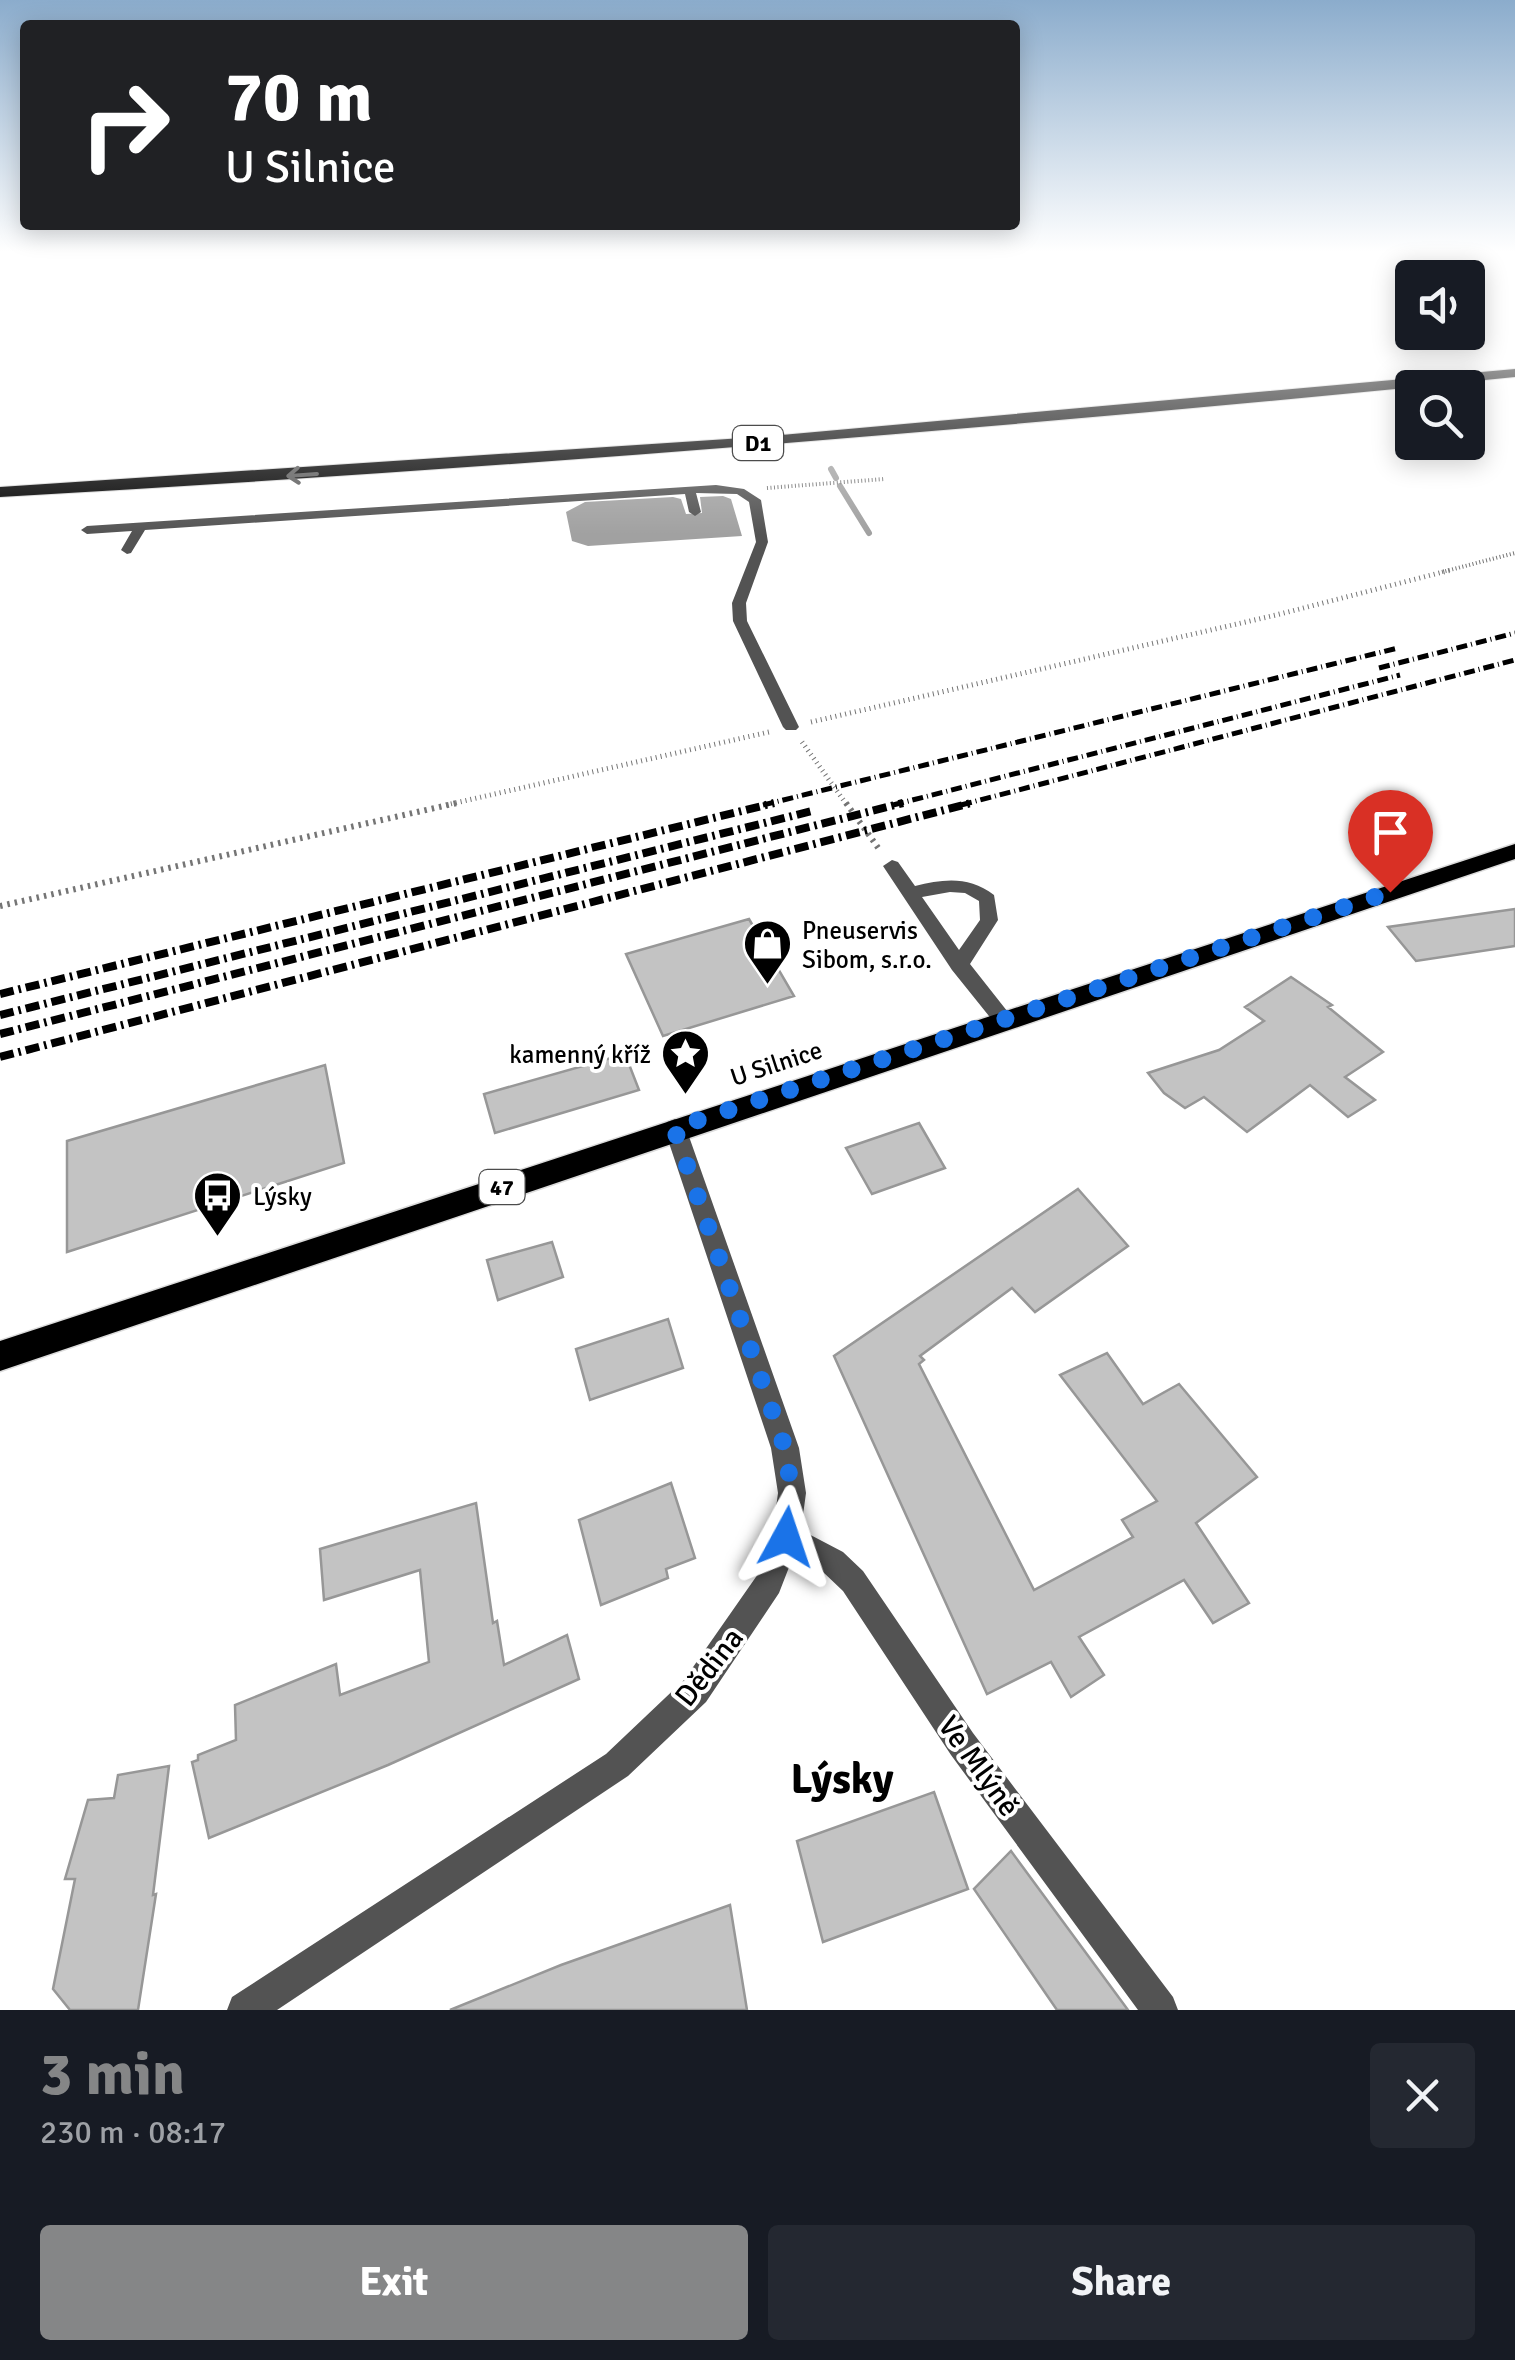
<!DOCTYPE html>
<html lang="en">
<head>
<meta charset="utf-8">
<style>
	:root { --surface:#171b24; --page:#242831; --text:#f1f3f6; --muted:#9ea1a6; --accent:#858687 }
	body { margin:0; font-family:Signika,sans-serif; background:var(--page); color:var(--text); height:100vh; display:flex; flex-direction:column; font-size:38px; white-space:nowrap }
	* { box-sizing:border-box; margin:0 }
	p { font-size:32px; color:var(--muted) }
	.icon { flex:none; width:55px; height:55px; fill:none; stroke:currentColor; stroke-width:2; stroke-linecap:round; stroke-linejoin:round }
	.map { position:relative; height:2010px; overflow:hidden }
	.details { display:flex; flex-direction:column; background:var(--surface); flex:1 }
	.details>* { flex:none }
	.banner { position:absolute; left:20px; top:20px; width:1000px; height:210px; border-radius:10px; box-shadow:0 5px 25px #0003; background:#202124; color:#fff; overflow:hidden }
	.fabs { position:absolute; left:1395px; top:260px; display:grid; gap:20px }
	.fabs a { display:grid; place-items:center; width:90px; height:90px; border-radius:10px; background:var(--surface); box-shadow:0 5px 25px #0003; font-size:50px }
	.pin { position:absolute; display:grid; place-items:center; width:85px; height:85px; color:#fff; margin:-102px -42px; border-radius:50% 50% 50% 0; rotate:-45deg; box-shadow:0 0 10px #0007 }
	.pin .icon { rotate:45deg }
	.me { position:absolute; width:110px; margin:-55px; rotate:5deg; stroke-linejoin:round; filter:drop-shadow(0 0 8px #0008) }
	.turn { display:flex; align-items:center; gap:35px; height:210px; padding:0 40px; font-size:45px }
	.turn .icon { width:130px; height:130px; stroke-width:2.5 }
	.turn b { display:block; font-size:70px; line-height:85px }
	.round { display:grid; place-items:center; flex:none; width:105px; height:105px; border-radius:10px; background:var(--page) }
	.summary { display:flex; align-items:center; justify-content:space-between; height:170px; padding:0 40px }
	h1 { font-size:60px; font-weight:700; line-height:75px; color:var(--accent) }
	.action { display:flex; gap:20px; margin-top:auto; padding:20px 40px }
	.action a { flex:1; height:115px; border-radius:10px; background:var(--accent); color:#fff; font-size:40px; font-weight:700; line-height:115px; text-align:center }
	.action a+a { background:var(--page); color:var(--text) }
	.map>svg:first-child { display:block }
	.water { fill:#a1a1a1 }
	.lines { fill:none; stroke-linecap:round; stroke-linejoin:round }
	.stream { stroke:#a1a1a1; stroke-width:6 }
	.building { fill:#c3c3c3; stroke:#979797; stroke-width:2.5 }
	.primary-casing { stroke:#dbdbdb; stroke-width:3 }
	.highway-casing { stroke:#dbdbdb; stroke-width:2 }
	.path-far2 { stroke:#757575; stroke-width:4; stroke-dasharray:1 2.5; stroke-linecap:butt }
	.path-far1 { stroke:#757575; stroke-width:5; stroke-dasharray:1 4; stroke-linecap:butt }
	.path { stroke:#757575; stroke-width:6; stroke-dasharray:2.5 5; stroke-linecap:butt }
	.lane { fill:#535353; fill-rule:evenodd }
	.street { fill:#535353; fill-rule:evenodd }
	.primary { fill:#000; fill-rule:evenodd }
	.highway { fill:#000; fill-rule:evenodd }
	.rail-far1 { stroke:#000; stroke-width:5; stroke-dasharray:11 4 1 4; stroke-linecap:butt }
	.rail { stroke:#000; stroke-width:8; stroke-dasharray:14 5 2.5 5; stroke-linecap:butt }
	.oneway { stroke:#595959 }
	.route { stroke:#1a73e8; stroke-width:18; stroke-dasharray:0 32.4 }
	.labels { text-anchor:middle; stroke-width:8; stroke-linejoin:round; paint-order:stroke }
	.shield { fill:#fff; stroke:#4c4c4c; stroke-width:2.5 }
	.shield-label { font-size:22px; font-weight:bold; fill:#000 }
	.poi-label { font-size:25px; fill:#000; stroke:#fff; text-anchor:start }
	.street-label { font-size:25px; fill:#000; stroke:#fff }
	.near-street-label { font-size:30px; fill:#000; stroke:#fff }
	.near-district-label { font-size:42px; font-weight:bold; fill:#000; stroke:#fff }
</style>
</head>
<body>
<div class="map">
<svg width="1515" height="2010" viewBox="0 0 1515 2010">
	<rect width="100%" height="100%" fill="#fff"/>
	<path class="water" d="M 723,496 L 731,499 L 742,536 L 588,546 L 572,541 L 566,512 L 585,502 L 673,497 L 681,499 L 686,514 L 702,513 L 700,497 Z"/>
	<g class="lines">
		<path class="stream" d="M 831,469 L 836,478
			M 840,486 L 869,533"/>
	</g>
	<path class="building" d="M 1515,909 L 1515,946 L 1416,961 L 1388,927 Z
		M 749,919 L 794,996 L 663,1036 L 626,954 Z
		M 1291,977 L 1332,1005 L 1328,1007 L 1383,1052 L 1345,1077 L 1375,1100 L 1348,1117 L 1310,1085 L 1247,1132 L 1204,1097 L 1185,1108 L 1164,1093 L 1148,1073 L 1219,1050 L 1264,1021 L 1245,1007 Z
		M 625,1054 L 639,1090 L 495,1133 L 484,1094 Z
		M 325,1065 L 344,1163 L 67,1252 L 67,1141 Z
		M 919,1123 L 945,1168 L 872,1194 L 846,1148 Z
		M 1078,1189 L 1128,1246 L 1035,1312 L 1012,1288 L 920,1356 L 924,1360 L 919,1364 L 1034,1590 L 1133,1537 L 1122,1520 L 1157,1501 L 1060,1375 L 1107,1353 L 1143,1404 L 1179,1384 L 1257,1477 L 1196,1523 L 1249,1603 L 1213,1623 L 1184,1580 L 1079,1637 L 1104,1675 L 1071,1697 L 1051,1662 L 987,1694 L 834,1356 Z
		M 552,1242 L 563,1277 L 498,1300 L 487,1260 Z
		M 668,1319 L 683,1368 L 590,1400 L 576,1349 Z
		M 671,1483 L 695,1558 L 666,1569 L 668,1578 L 601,1605 L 579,1520 Z
		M 476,1503 L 493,1623 L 497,1621 L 504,1665 L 567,1635 L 579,1679 L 388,1765 L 209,1838 L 192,1762 L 198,1760 L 198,1755 L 236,1740 L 235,1705 L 336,1664 L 340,1695 L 429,1662 L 420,1570 L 324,1600 L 320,1549 Z
		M 169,1766 L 153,1895 L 156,1894 L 138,2010 L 70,2010 L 53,1989 L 75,1879 L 65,1879 L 88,1800 L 114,1798 L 118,1775 Z
		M 934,1792 L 968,1889 L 823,1942 L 797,1841 Z
		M 1011,1851 L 1128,2010 L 1057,2010 L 974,1889 Z
		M 730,1905 L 747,2010 L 450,2010 L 561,1965 Z"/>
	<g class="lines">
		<defs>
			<path id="primary" d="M 1515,844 L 1515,859 L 0,1371 L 0,1341 Z"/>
			<path id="highway" d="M 1515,369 L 1515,377 C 1011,428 506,468 0,497 L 0,487 L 758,437 Z"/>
		</defs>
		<use href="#primary" class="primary-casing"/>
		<use href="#highway" class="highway-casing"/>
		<path class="path-far2" d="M 767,488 L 884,479
			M 1442,572 L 1515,553"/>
		<path class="path-far1" d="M 811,722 L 1276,615 L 1451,570
			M 802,742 L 847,805
			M 446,805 L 769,732"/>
		<path class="path" d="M 846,803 L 879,849
			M 0,906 L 457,803"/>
		<path class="lane" d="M 716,485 L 744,489 L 761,500 L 768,542 L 746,603 L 747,621 L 799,727 L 796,730 L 786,730 L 783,727 L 733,621 L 732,603 L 756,542 L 749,502 L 737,494 L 696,493 L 701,512 L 695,516 L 689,512 L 685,494 L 145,530 L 131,553 L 127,554 L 121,550 L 132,531 L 87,534 L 81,530 L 87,526 Z
			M 892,860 L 898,862 L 915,886 C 944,879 969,876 994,895 L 998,920 L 970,964 L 1011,1016 L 1014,1021 L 1011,1026 L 997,1026 L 952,970 L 883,866 ZM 950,892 L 965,893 L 979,901 L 980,920 L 959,950 L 922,897 Z"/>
		<path class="street" d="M 675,1119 L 683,1122 L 686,1128 L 799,1448 L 806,1493 L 801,1530 L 843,1552 L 863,1571 L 973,1733 L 1173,1997 L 1178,2010 L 1138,2010 L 951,1755 L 843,1591 L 823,1572 L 793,1557 L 779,1593 L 706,1702 L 628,1776 L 277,2010 L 227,2010 L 232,1997 L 606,1754 L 684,1680 L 758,1574 L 772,1537 L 778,1493 L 771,1448 L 664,1128 L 667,1122 Z"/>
		<use href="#primary" class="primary"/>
		<use href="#highway" class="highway"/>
		<path class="rail-far1" d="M 1379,668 L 1515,633
			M 763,805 L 1398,648
			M 893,805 L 1400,675
			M 961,805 L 1515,660"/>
		<path class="rail" d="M 0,994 L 774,803
			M 0,1015 L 812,811
			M 0,1034 L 903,803
			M 0,1057 L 971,803"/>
	</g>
	<defs><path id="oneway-shaft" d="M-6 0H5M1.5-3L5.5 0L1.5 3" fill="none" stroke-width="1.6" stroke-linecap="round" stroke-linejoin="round" transform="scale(2.5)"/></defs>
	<use class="oneway" href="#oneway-shaft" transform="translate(302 475) rotate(176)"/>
	<linearGradient id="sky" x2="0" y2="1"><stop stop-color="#8baccc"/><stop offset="0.47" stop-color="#fff"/><stop offset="1" stop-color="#fff" stop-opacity="0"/></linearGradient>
	<rect width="1515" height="535" fill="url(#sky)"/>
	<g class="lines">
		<path class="route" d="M 786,1537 L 792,1493 L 785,1448 L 674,1128 L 1390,892"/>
	</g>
	<defs>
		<symbol id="shop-pin" viewBox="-11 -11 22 30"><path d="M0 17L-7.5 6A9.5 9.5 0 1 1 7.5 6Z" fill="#000" stroke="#fff"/><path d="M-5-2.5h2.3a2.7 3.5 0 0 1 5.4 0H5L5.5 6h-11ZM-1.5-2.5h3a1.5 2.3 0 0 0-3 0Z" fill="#fff"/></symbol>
		<symbol id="sight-pin" viewBox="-11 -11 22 30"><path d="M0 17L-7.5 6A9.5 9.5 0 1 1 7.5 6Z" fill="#000" stroke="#fff"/><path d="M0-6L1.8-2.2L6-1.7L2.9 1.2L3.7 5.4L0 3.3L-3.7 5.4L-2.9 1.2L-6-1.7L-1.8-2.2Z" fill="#fff"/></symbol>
		<symbol id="bus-pin" viewBox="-11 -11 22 30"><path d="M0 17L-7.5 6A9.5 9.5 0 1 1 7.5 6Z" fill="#000" stroke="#fff"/><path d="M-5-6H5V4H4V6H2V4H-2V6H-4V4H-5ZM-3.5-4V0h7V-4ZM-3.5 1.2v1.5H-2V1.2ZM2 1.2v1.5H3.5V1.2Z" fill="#fff"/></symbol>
	</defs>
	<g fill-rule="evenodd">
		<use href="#shop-pin" x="740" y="916" width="55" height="75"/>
		<use href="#sight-pin" x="658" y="1026" width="55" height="75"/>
		<use href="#bus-pin" x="190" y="1168" width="55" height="75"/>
	</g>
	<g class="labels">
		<g class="shield">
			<rect x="733" y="426" width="50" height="34" rx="8"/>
			<rect x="479.5" y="1170" width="45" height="34" rx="8"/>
		</g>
		<g class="shield-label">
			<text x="758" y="451">D1</text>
			<text x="502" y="1195">47</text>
		</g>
		<g class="poi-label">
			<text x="802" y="939">Pneuservis<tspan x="802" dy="29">Sibom, s.r.o.</tspan></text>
			<text x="651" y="1063" text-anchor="end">kamenný kříž</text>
			<text x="253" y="1205">Lýsky</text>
		</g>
		<g class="street-label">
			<text transform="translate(776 1063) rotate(-18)" y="9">U Silnice</text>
		</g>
		<g class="near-street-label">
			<text transform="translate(709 1667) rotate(-52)" y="10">Dědina</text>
			<text transform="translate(979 1766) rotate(54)" y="10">Ve Mlýně</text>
		</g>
		<g class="near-district-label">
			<text x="842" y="1793">Lýsky</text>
		</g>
	</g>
</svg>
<div class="fabs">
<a><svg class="icon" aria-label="sound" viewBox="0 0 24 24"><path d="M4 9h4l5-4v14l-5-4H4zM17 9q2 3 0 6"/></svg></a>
<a><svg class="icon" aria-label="search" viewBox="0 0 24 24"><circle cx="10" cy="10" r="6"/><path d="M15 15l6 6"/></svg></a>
</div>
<div class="pin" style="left:1390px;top:892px;background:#d93025"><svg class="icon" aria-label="arrive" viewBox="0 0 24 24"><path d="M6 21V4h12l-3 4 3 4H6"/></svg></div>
<svg class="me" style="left:786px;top:1537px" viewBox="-20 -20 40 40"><path d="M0-17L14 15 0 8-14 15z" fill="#1a73e8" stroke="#fff" stroke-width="4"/></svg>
<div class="banner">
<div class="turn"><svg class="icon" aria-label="right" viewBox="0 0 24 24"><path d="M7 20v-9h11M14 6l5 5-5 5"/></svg><div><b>70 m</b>U Silnice</div></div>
</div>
</div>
<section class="details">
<div class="summary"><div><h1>3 min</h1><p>230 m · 08:17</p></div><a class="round"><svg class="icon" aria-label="close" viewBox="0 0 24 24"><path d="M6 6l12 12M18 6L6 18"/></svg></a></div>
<div class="action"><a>Exit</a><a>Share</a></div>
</section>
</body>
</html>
